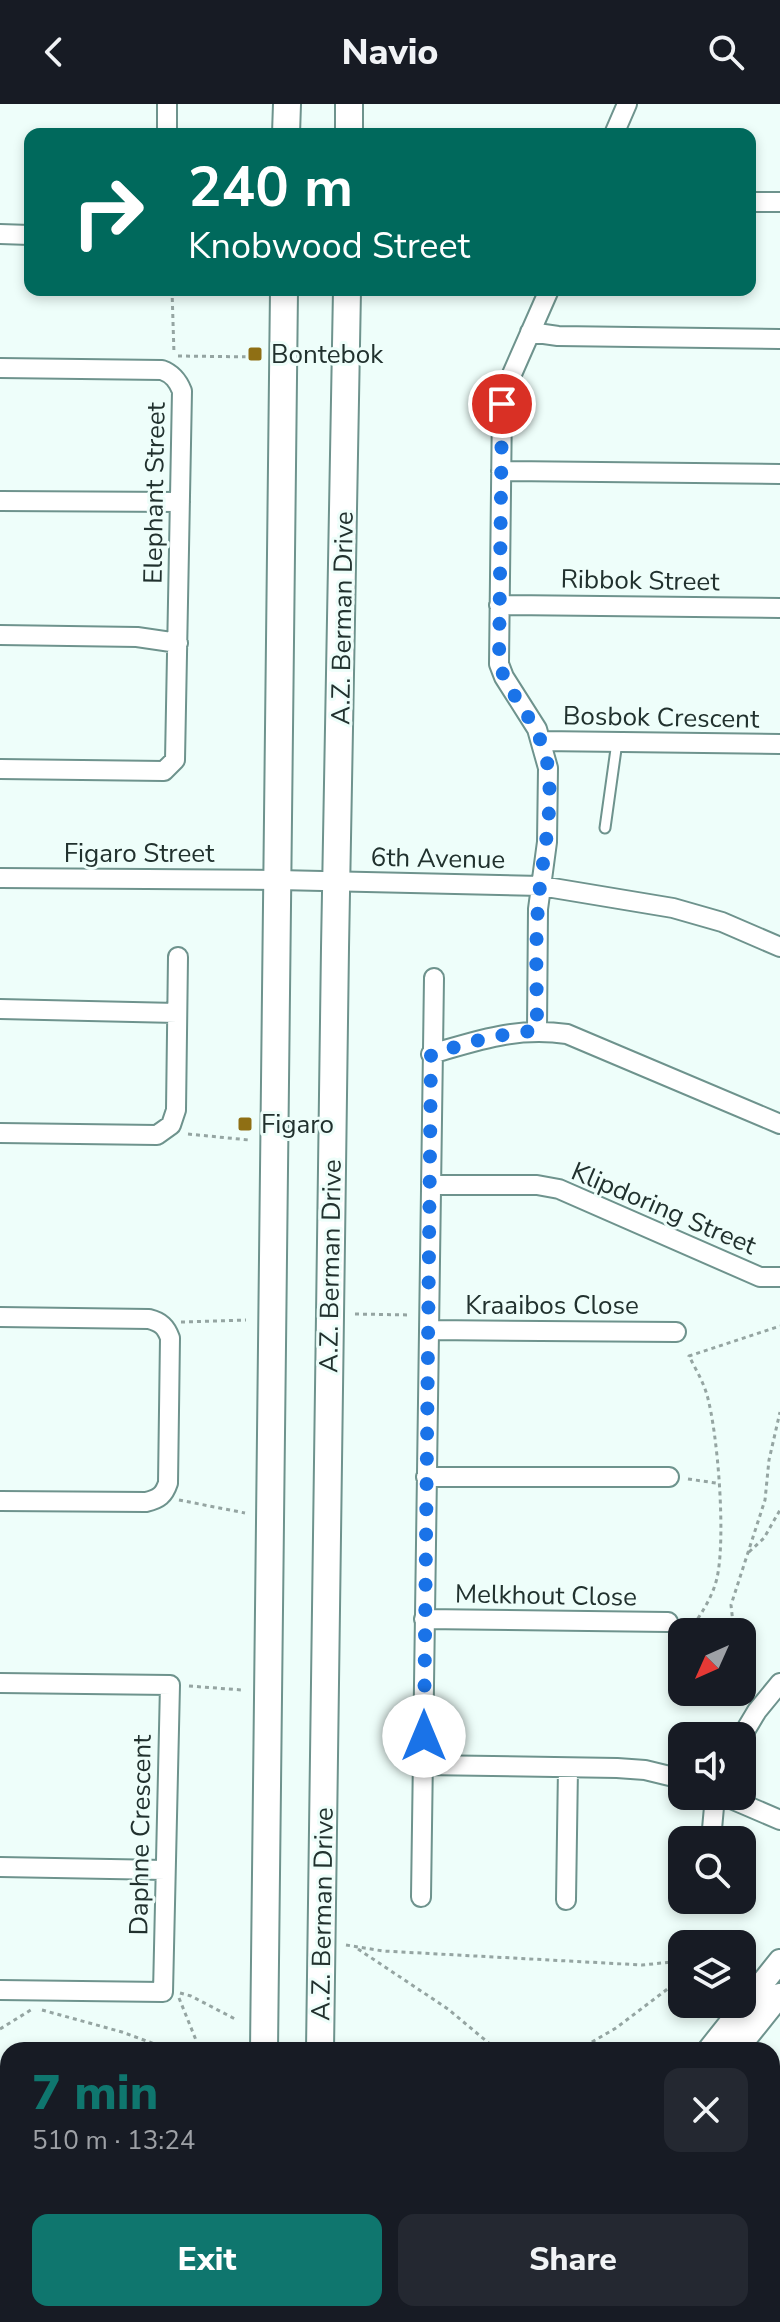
<!DOCTYPE html>
<html lang="en">
<head>
<meta charset="utf-8">
<style>
	:root { --surface:#171b24; --page:#242831; --text:#f1f3f6; --muted:#9ea1a6; --accent:#0f766e }
	body { margin:0; font-family:"Nunito Sans",sans-serif; background:var(--page); color:var(--text); height:100vh; display:flex; flex-direction:column; font-size:30px; white-space:nowrap }
	* { box-sizing:border-box; margin:0 }
	p { font-size:26px; color:var(--muted) }
	.icon { flex:none; width:44px; height:44px; fill:none; stroke:currentColor; stroke-width:2; stroke-linecap:round; stroke-linejoin:round }
	.map { position:relative; flex:1; overflow:hidden }
	.sheet { position:absolute; left:0px; top:1938px; width:780px; height:280px; display:flex; flex-direction:column; background:var(--surface); border-radius:24px 24px 0 0; box-shadow:0 4px 12px #0003 }
	.sheet>* { flex:none }
	.guide { position:absolute; left:24px; top:24px; width:732px; height:168px; border-radius:16px; box-shadow:0 4px 12px #0003; background:#00695c; color:#fff; overflow:hidden }
	.needle { width:52px; rotate:225deg }
	.buttons { position:absolute; left:668px; top:1514px; display:grid; gap:16px }
	.buttons a { display:grid; place-items:center; width:88px; height:88px; border-radius:16px; background:var(--surface); box-shadow:0 4px 12px #0003; font-size:40px }
	.pin { position:absolute; display:grid; place-items:center; width:68px; height:68px; color:#fff; margin:-34px; border:4px solid #fff; border-radius:50%; box-shadow:0 2px 8px #0007 }
	.me { position:absolute; width:88px; margin:-44px; rotate:0deg; stroke-linejoin:round; filter:drop-shadow(0 0 6px #0008) }
	.turn { display:flex; align-items:center; gap:28px; height:168px; padding:0 32px; font-size:36px }
	.turn .icon { width:104px; height:104px; stroke-width:2.5 }
	.turn b { display:block; font-size:56px; line-height:68px }
	.round { display:grid; place-items:center; flex:none; width:84px; height:84px; border-radius:16px; background:var(--page) }
	.headline { display:flex; align-items:center; justify-content:space-between; height:136px; padding:0 32px }
	h1 { font-size:48px; font-weight:800; line-height:60px; color:var(--accent) }
	.button { display:flex; gap:16px; margin-top:auto; padding:16px 32px }
	.button a { flex:1; height:92px; border-radius:16px; background:var(--accent); color:#fff; font-size:32px; font-weight:800; line-height:92px; text-align:center }
	.button a+a { background:var(--page); color:var(--text) }
	header { display:flex; justify-content:space-between; align-items:center; height:104px; padding:0 32px; background:var(--surface); font-size:36px; font-weight:800 }
	.map>svg:first-child { display:block }
	.lines { fill:none; stroke-linecap:round; stroke-linejoin:round }
	.service-casing { stroke:#6e938d; stroke-width:13 }
	.minor-casing { stroke:#6e938d; stroke-width:22 }
	.tertiary-casing { stroke:#6e938d; stroke-width:26 }
	.secondary-casing { stroke:#6e938d; stroke-width:30 }
	.path { stroke:#95a5a2; stroke-width:3; stroke-dasharray:4 4; stroke-linecap:butt }
	.service { stroke:#fff; stroke-width:9 }
	.minor { stroke:#fff; stroke-width:18 }
	.tertiary { stroke:#fff; stroke-width:22 }
	.secondary { stroke:#fff; stroke-width:26 }
	.route { stroke:#1a73e8; stroke-width:14; stroke-dasharray:0 25.2 }
	.poi-dot { fill:#8f6f14; stroke:#eefefa; stroke-width:3 }
	.labels { text-anchor:middle; stroke-width:6; stroke-linejoin:round; paint-order:stroke }
	.poi-label { font-size:26px; fill:#21312e; stroke:#eefefa; text-anchor:start }
	.street-label { font-size:26px; fill:#21312e; stroke:#eefefa }
</style>
</head>
<body>
<header><svg class="icon" aria-label="back" viewBox="0 0 24 24"><path d="M15 5l-7 7 7 7"/></svg>Navio<svg class="icon" aria-label="search" viewBox="0 0 24 24"><circle cx="10" cy="10" r="6"/><path d="M15 15l6 6"/></svg></header>
<div class="map">
<svg width="780" height="2218" viewBox="0 0 780 2218">
	<rect width="100%" height="100%" fill="#eefefa"/>
	<g class="lines">
		<defs>
			<path id="service" d="M 605,724 L 617,638
				M 772,1972 L 780,1975
				M 772,2024 L 780,2027
				M 772,2080 L 780,2080"/>
			<path id="minor" d="M 167,30 L 167,0
				M 614,30 L 627,0
				M 750,98 L 780,98
				M 0,130 L 30,131
				M 530,228 L 558,232 L 780,235
				M 0,264 L 162,266 C 173,270 178,277 182,287 L 175,656 L 164,667 L 0,665
				M 501,367 L 780,370
				M 0,397 L 180,398
				M 499,501 L 780,504
				M 0,531 L 137,533 L 178,539
				M 541,637 L 780,640
				M 0,774 L 278,776 L 541,782 L 673,804 L 722,818 L 780,843
				M 0,905 L 177,909
				M 537,926 L 538,805 L 547,738 L 548,664 L 537,625 L 504,573 L 499,560 L 502,300 L 505,286 L 549,186
				M 431,950 C 480,936 515,923 567,930 L 780,1020
				M 0,1029 L 157,1031 L 171,1021 L 176,1006 L 178,853
				M 431,1081 L 537,1081 L 559,1085 L 760,1173 L 780,1173
				M 0,1213 L 149,1215 C 161,1218 166,1223 170,1234 L 168,1379 C 164,1391 159,1395 146,1398 L 0,1397
				M 429,1226 L 676,1228
				M 426,1373 L 669,1373
				M 424,1515 L 668,1518
				M 0,1579 L 170,1581 L 163,1888 L 0,1886
				M 742,1632 L 757,1607 L 780,1579
				M 423,1661 L 617,1664 L 645,1666 L 682,1675
				M 724,1692 L 780,1716
				M 711,1736 L 715,1692
				M 0,1763 L 165,1766
				M 421,1793 L 434,874
				M 566,1796 L 568,1664
				M 709,1798 L 710,1796
				M 0,2199 L 8,2199
				M 159,2218 L 159,2210"/>
			<path id="tertiary" d="M 709,1946 L 780,1857
				M 736,1946 L 780,1891
				M 0,2090 L 8,2089
				M 0,2106 L 8,2106
				M 583,2218 L 583,2210
				M 604,2218 L 604,2210"/>
			<path id="secondary" d="M 286,30 L 287,0
				M 349,30 L 349,0
				M 264,1946 L 284,186
				M 320,1946 L 335,844 L 347,186
				M 263,2218 L 263,2210
				M 318,2218 L 318,2210"/>
		</defs>
		<use href="#service" class="service-casing"/>
		<use href="#minor" class="minor-casing"/>
		<use href="#tertiary" class="tertiary-casing"/>
		<use href="#secondary" class="secondary-casing"/>
		<path class="path" d="M 172,186 L 174,250
			M 178,252 L 260,253
			M 188,1030 L 249,1036
			M 355,1210 L 410,1211
			M 181,1218 L 246,1216
			M 688,1375 L 716,1379
			M 179,1396 L 245,1409
			M 749,1448 L 764,1434 L 780,1406
			M 689,1528 C 700,1511 712,1495 717,1474 C 726,1434 718,1330 707,1291 C 703,1277 695,1264 689,1252 L 780,1222
			M 734,1528 L 731,1501 L 765,1396 L 769,1356 L 780,1308
			M 742,1579 L 744,1592
			M 189,1582 L 242,1586
			M 346,1841 L 383,1847 L 642,1861 L 682,1857
			M 358,1845 L 448,1905 L 497,1946
			M 742,1853 L 758,1853
			M 180,1889 L 191,1892 L 237,1916
			M 179,1894 L 200,1946
			M 42,1906 L 122,1928 L 171,1946
			M 0,1925 L 34,1904
			M 578,1946 L 616,1924 L 682,1874
			M 772,2123 L 780,2126
			M 772,2159 L 780,2163
			M 772,2207 L 780,2189
			M 767,2218 L 770,2210"/>
		<use href="#service" class="service"/>
		<use href="#minor" class="minor"/>
		<use href="#tertiary" class="tertiary"/>
		<use href="#secondary" class="secondary"/>
	</g>
	<g class="lines">
		<path class="route" d="M 424,1632 L 431,950 L 490,933 L 537,926 C 537,885 535,844 538,804 C 541,758 554,710 548,664 C 542,620 512,598 499,560 L 502,300"/>
	</g>
	<g class="poi-dot">
		<rect x="247" y="242" width="16" height="16" rx="4"/>
		<rect x="237" y="1012" width="16" height="16" rx="4"/>
	</g>
	<g class="labels">
		<g class="poi-label">
			<text x="271" y="259">Bontebok</text>
			<text x="261" y="1029">Figaro</text>
		</g>
		<g class="street-label">
			<text transform="translate(154 389) rotate(-89)" y="9">Elephant Street</text>
			<text transform="translate(640 476) rotate(1)" y="9">Ribbok Street</text>
			<text transform="translate(342 514) rotate(-89)" y="9">A.Z. Berman Drive</text>
			<text transform="translate(661 613) rotate(1)" y="9">Bosbok Crescent</text>
			<text x="139" y="758">Figaro Street</text>
			<text transform="translate(438 754) rotate(1)" y="9">6th Avenue</text>
			<text transform="translate(664 1104) rotate(23)" y="9">Klipdoring Street</text>
			<text transform="translate(330 1162) rotate(-89)" y="9">A.Z. Berman Drive</text>
			<text x="552" y="1210">Kraaibos Close</text>
			<text transform="translate(546 1491) rotate(1)" y="9">Melkhout Close</text>
			<text transform="translate(140 1731) rotate(-89)" y="9">Daphne Crescent</text>
			<text transform="translate(322 1810) rotate(-89)" y="9">A.Z. Berman Drive</text>
		</g>
	</g>
</svg>
<div class="buttons">
<a><svg class="needle" viewBox="-14 -14 28 28"><path d="M0-13l5 13h-10z" fill="#e53935"/><path d="M0 13l5-13h-10z" fill="#9ea1a6"/></svg></a>
<a><svg class="icon" aria-label="sound" viewBox="0 0 24 24"><path d="M4 9h4l5-4v14l-5-4H4zM17 9q2 3 0 6"/></svg></a>
<a><svg class="icon" aria-label="search" viewBox="0 0 24 24"><circle cx="10" cy="10" r="6"/><path d="M15 15l6 6"/></svg></a>
<a><svg class="icon" aria-label="layers" viewBox="0 0 24 24"><path d="M12 4l9 5-9 5-9-5zM3 14l9 5 9-5"/></svg></a>
</div>
<div class="pin" style="left:502px;top:300px;background:#d93025"><svg class="icon" aria-label="arrive" viewBox="0 0 24 24"><path d="M6 21V4h12l-3 4 3 4H6"/></svg></div>
<svg class="me" style="left:424px;top:1632px" viewBox="-20 -20 40 40"><circle r="19" fill="#fff"/><path d="M0-13L10 11 0 6-10 11z" fill="#1a73e8"/></svg>
<div class="guide">
<div class="turn"><svg class="icon" aria-label="right" viewBox="0 0 24 24"><path d="M7 20v-9h11M14 6l5 5-5 5"/></svg><div><b>240 m</b>Knobwood Street</div></div>
</div>
<section class="sheet">
<div class="headline"><div><h1>7 min</h1><p>510 m · 13:24</p></div><a class="round"><svg class="icon" aria-label="close" viewBox="0 0 24 24"><path d="M6 6l12 12M18 6L6 18"/></svg></a></div>
<div class="button"><a>Exit</a><a>Share</a></div>
</section>
</div>
</body>
</html>
